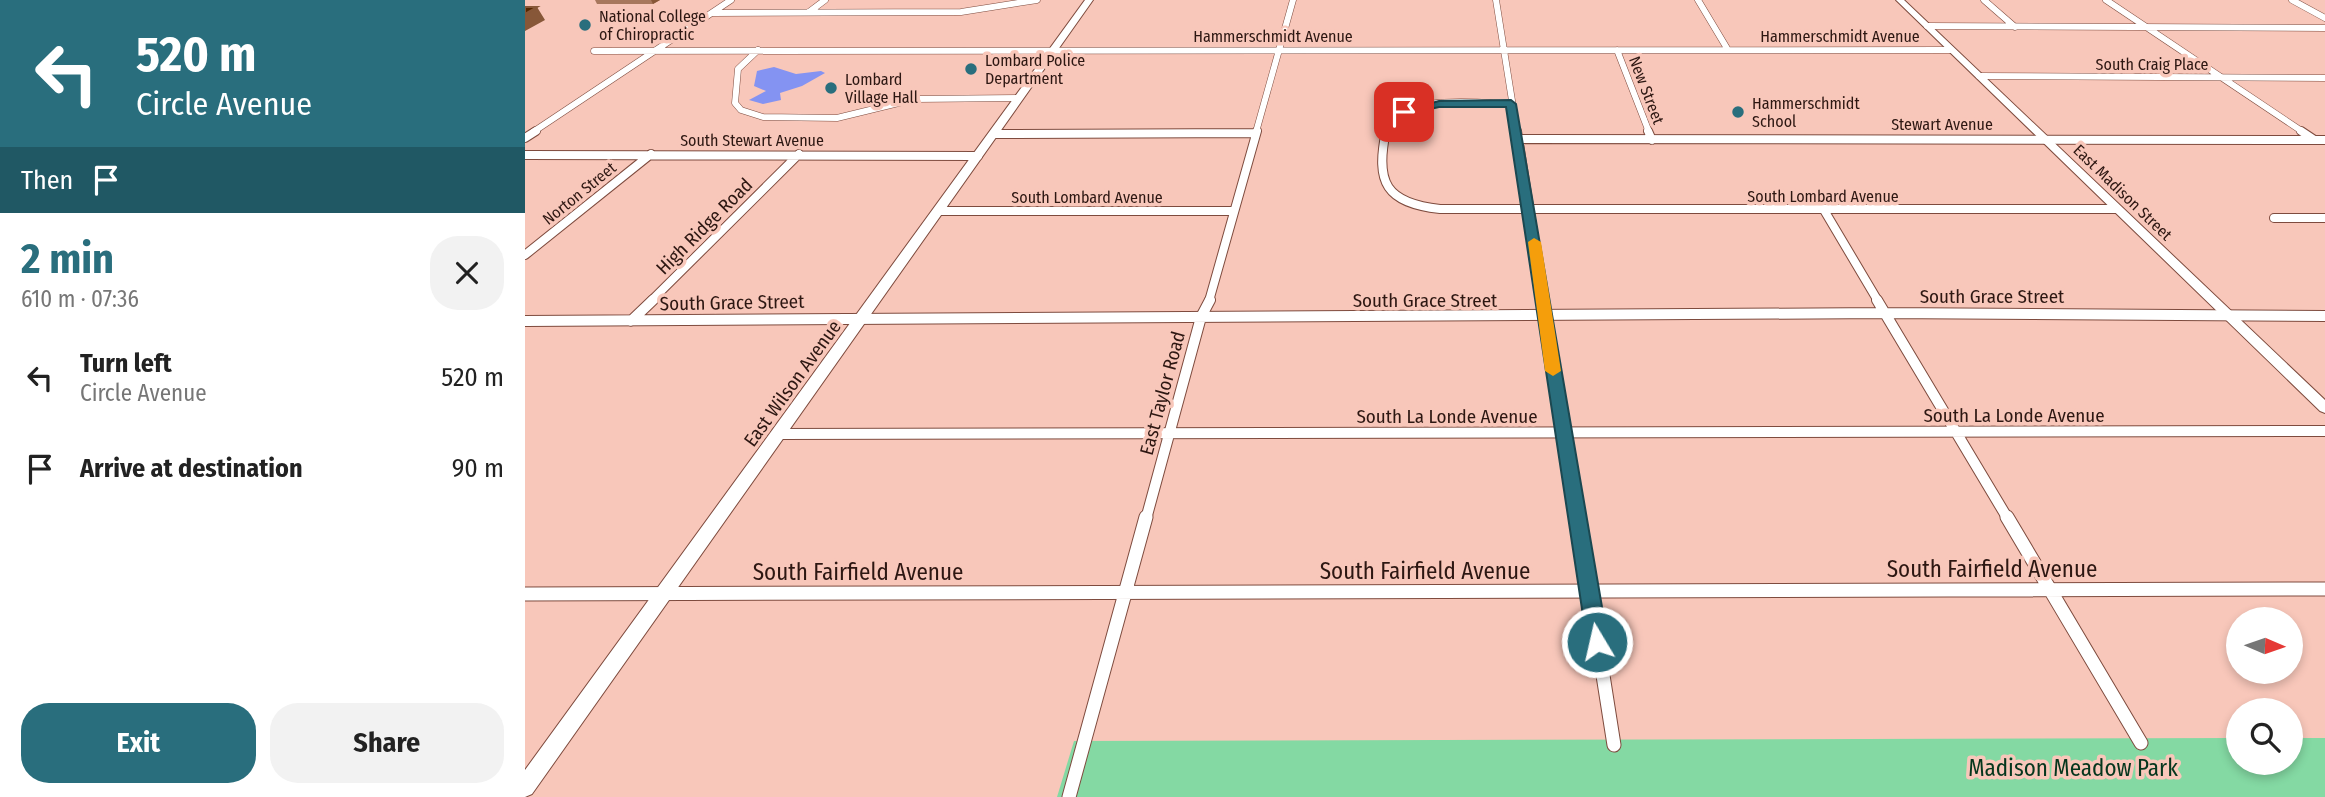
<!DOCTYPE html>
<html lang="en">
<head>
<meta charset="utf-8">
<style>
	:root { --surface:#fff; --page:#f2f2f2; --text:#222; --muted:#767676; --accent:#296e7d }
	body { margin:0; font-family:"Fira Sans Condensed",sans-serif; background:var(--page); color:var(--text); height:100vh; display:flex; flex-direction:column; font-size:26px; white-space:nowrap }
	* { box-sizing:border-box; margin:0 }
	p { font-size:23px; color:var(--muted) }
	.icon { flex:none; width:38px; height:38px; fill:none; stroke:currentColor; stroke-width:2; stroke-linecap:round; stroke-linejoin:round }
	.map { position:relative; flex:1; overflow:hidden }
	.drawer { display:flex; flex-direction:column; background:var(--surface); width:525px }
	.drawer>* { flex:none }
	.top-card { background:#296e7d; color:#fff; overflow:hidden }
	.needle { width:46px; rotate:92deg }
	.buttons { position:absolute; left:1701px; top:607px; display:grid; gap:14px }
	.buttons a { display:grid; place-items:center; width:77px; height:77px; border-radius:50%; background:var(--surface); box-shadow:0 4px 10px #0003; font-size:35px }
	.pin { position:absolute; display:grid; place-items:center; width:60px; height:60px; color:#fff; margin:-30px; border-radius:14px; box-shadow:0 4px 10px #0006 }
	.me { position:absolute; width:77px; margin:-38px; rotate:351deg; stroke-linejoin:round; filter:drop-shadow(0 0 5px #0008) }
	.turn { display:flex; align-items:center; gap:24px; height:147px; padding:0 21px; font-size:32px }
	.turn .icon { width:91px; height:91px; stroke-width:2.5 }
	.turn b { display:block; font-size:49px; line-height:60px }
	.then { display:flex; align-items:center; height:66px; padding:0 21px; background:#0003; gap:14px; font-size:26px }
	.round { display:grid; place-items:center; flex:none; width:74px; height:74px; border-radius:28px; background:var(--page) }
	.headline { display:flex; align-items:center; justify-content:space-between; height:119px; padding:0 21px }
	h1 { font-size:42px; font-weight:700; line-height:52px; color:var(--accent) }
	.primary-button { display:flex; gap:14px; margin-top:auto; padding:14px 21px }
	.primary-button a { flex:1; height:80px; border-radius:28px; background:var(--accent); color:#fff; font-size:28px; font-weight:700; line-height:80px; text-align:center }
	.primary-button a+a { background:var(--page); color:var(--text) }
	ul { padding:0; list-style:none }
	li { display:flex; align-items:center; gap:21px; height:91px; padding:0 21px }
	li div { flex:1 }
	li b { display:block; font-size:26px }
	li em { font-style:normal }
	main { display:flex; flex:1; min-height:0 }
	.map>svg:first-child { display:block }
	.green { fill:#84d9a3 }
	.water { fill:#8493f2 }
	.lines { fill:none; stroke-linecap:round; stroke-linejoin:round }
	.street-far3-casing { stroke:#7e4b3e; stroke-width:7 }
	.street-far2-casing { stroke:#7e4b3e; stroke-width:10 }
	.street-far1-casing { stroke:#7e4b3e; stroke-width:12 }
	.street-casing { stroke:#7e4b3e; stroke-width:15 }
	.secondary-casing { stroke:#7e4b3e; stroke-width:2 }
	.street-far3 { stroke:#fff; stroke-width:6 }
	.street-far2 { stroke:#fff; stroke-width:8 }
	.street-far1 { stroke:#fff; stroke-width:10 }
	.street { stroke:#fff; stroke-width:13 }
	.secondary { fill:#fff; fill-rule:evenodd }
	.wall { fill:#a7775d }
	.shaded-wall { fill:#875738 }
	.building { fill:#562700; stroke:#875738; stroke-width:2 }
	.route { fill:#296e7d; stroke:#1b4851; stroke-width:2 }
	.slow { fill:#f59e0b }
	.poi-dot { fill:#296e7d; stroke:#f8c7ba; stroke-width:2.5 }
	.labels { text-anchor:middle; stroke-width:7; stroke-linejoin:round; paint-order:stroke }
	.far-poi-label { font-size:16px; fill:#2d1712; stroke:#f8c7ba; text-anchor:start }
	.far-street-label { font-size:16px; fill:#2d1712; stroke:#f8c7ba }
	.street-label { font-size:19px; fill:#2d1712; stroke:#f8c7ba }
	.near-street-label { font-size:23px; fill:#2d1712; stroke:#f8c7ba }
	.near-park-label { font-size:23px; fill:#05361d; stroke:#f8c7ba }
</style>
</head>
<body>
<main>
<section class="drawer">
<div class="top-card">
<div class="turn"><svg class="icon" aria-label="left" viewBox="0 0 24 24"><path d="M17 20v-9H6M10 6l-5 5 5 5"/></svg><div><b>520 m</b>Circle Avenue</div></div>
<div class="then">Then<svg class="icon" aria-label="arrive" viewBox="0 0 24 24"><path d="M6 21V4h12l-3 4 3 4H6"/></svg></div>
</div>
<div class="headline"><div><h1>2 min</h1><p>610 m · 07:36</p></div><a class="round"><svg class="icon" aria-label="close" viewBox="0 0 24 24"><path d="M6 6l12 12M18 6L6 18"/></svg></a></div>
<ul>
<li><svg class="icon" aria-label="left" viewBox="0 0 24 24"><path d="M17 20v-9H6M10 6l-5 5 5 5"/></svg><div><b>Turn left</b><p>Circle Avenue</p></div><em>520 m</em></li>
<li><svg class="icon" aria-label="arrive" viewBox="0 0 24 24"><path d="M6 21V4h12l-3 4 3 4H6"/></svg><div><b>Arrive at destination</b></div><em>90 m</em></li>
</ul>
<div class="primary-button"><a>Exit</a><a>Share</a></div>
</section>
<div class="map">
<svg width="1800" height="797" viewBox="0 0 1800 797">
	<rect width="100%" height="100%" fill="#f8c7ba"/>
	<path class="green" d="M 1713,738 L 1713,763 L 1766,763 L 1766,738 L 1800,738 L 1800,797 L 532,797 L 549,741 Z"/>
	<path class="water" d="M 249,67 L 271,74 L 296,71 L 300,73 L 277,86 L 255,93 L 256,100 L 238,104 L 224,100 L 241,91 L 229,86 L 232,71 Z"/>
	<g class="lines">
		<defs>
			<path id="street-far3" d="M 971,0 L 992,132
				M 1173,0 L 1203,50
				M 1459,0 L 1490,27
				M 1581,0 L 1778,132
				M 1767,0 L 1800,18
				M 284,12 L 300,0
				M 187,13 L 436,12 L 512,0
				M 1402,26 L 1800,28
				M 233,50 L 213,69 L 210,103 L 216,110 L 238,117 L 312,118 L 390,99 L 494,98
				M 1092,50 L 1124,132
				M 69,51 L 1426,50
				M 1454,76 L 1800,78
				M 8,132 L 206,0
				M 731,132 L 768,0
				M 860,132 C 874,92 953,103 986,104"/>
			<path id="street-far2" d="M 861,131 C 850,183 861,203 915,209 L 1592,209
				M 992,131 L 1019,301
				M 1123,131 L 1127,140
				M 1776,131 L 1788,139
				M 469,134 L 731,133
				M 0,138 L 11,131
				M 992,139 L 1800,140
				M 0,155 L 453,156
				M 1299,210 L 1353,301
				M 414,211 L 709,211
				M 1749,218 L 1800,218
				M 0,255 L 126,154
				M 126,301 L 274,154
				M 684,301 L 732,131"/>
			<path id="street-far1" d="M 1018,300 L 1053,519
				M 1352,300 L 1483,519
				M 0,321 L 1360,313 L 1800,316
				M 106,321 L 128,300
				M 253,434 L 1800,431
				M 621,519 L 676,317 L 685,300"/>
			<path id="street" d="M 1053,517 L 1089,745
				M 1482,517 L 1616,743
				M 0,594 L 1800,589
				M 544,797 L 621,517"/>
			<path id="secondary" d="M 560,0 L 568,0 L 7,794 L 0,797 L 0,770 Z
				M 1371,0 L 1379,0 L 1800,400 L 1800,413 L 1795,411 Z"/>
		</defs>
		<use href="#street-far3" class="street-far3-casing"/>
		<use href="#street-far2" class="street-far2-casing"/>
		<use href="#street-far1" class="street-far1-casing"/>
		<use href="#street" class="street-casing"/>
		<use href="#secondary" class="secondary-casing"/>
		<use href="#street-far3" class="street-far3"/>
		<use href="#street-far2" class="street-far2"/>
		<use href="#street-far1" class="street-far1"/>
		<use href="#street" class="street"/>
		<use href="#secondary" class="secondary"/>
	</g>
	<path class="wall" d="M 70,0 L 135,0 L 128,4 L 72,4 Z"/>
	<path class="shaded-wall" d="M 126,0 L 135,0 L 128,4 Z
		M 12,7 L 20,20 L 0,31 L 0,14 Z"/>
	<path class="building" d="M 0,7 L 12,7 L 0,14 Z"/>
	<path class="route" d="M 986,100 L 991,104 L 1083,642 L 1080,648 L 1072,651 L 1065,648 L 1062,642 L 981,107 L 914,107 L 879,115 L 874,112 L 914,101 Z"/>
	<path class="slow" d="M 1009,238 L 1016,242 L 1036,371 L 1028,376 L 1020,371 L 1003,242 Z"/>
	<g class="poi-dot">
		<circle cx="60" cy="25" r="7"/>
		<circle cx="446" cy="69" r="7"/>
		<circle cx="306" cy="88" r="7"/>
		<circle cx="1213" cy="112" r="7"/>
	</g>
	<g class="labels">
		<g class="far-poi-label">
			<text x="74" y="22">National College<tspan x="74" dy="18">of Chiropractic</tspan></text>
			<text x="460" y="66">Lombard Police<tspan x="460" dy="18">Department</tspan></text>
			<text x="320" y="85">Lombard<tspan x="320" dy="18">Village Hall</tspan></text>
			<text x="1227" y="109">Hammerschmidt<tspan x="1227" dy="18">School</tspan></text>
		</g>
		<g class="far-street-label">
			<text x="748" y="42">Hammerschmidt Avenue</text>
			<text x="1315" y="42">Hammerschmidt Avenue</text>
			<text x="1627" y="70">South Craig Place</text>
			<text transform="translate(1122 90) rotate(69)" y="6">New Street</text>
			<text x="1417" y="130">Stewart Avenue</text>
			<text x="227" y="146">South Stewart Avenue</text>
			<text transform="translate(1598 192) rotate(44)" y="6">East Madison Street</text>
			<text transform="translate(54 193) rotate(-39)" y="6">Norton Street</text>
			<text x="1298" y="202">South Lombard Avenue</text>
			<text x="562" y="203">South Lombard Avenue</text>
		</g>
		<g class="street-label">
			<text transform="translate(179 226) rotate(-45)" y="7">High Ridge Road</text>
			<text x="1467" y="303">South Grace Street</text>
			<text x="900" y="307">South Grace Street</text>
			<text transform="translate(207 302) rotate(-1)" y="7">South Grace Street</text>
			<text transform="translate(267 383) rotate(-54)" y="7">East Wilson Avenue</text>
			<text transform="translate(637 393) rotate(-75)" y="7">East Taylor Road</text>
			<text x="1489" y="422">South La Londe Avenue</text>
			<text x="922" y="423">South La Londe Avenue</text>
		</g>
		<g class="near-street-label">
			<text x="1467" y="577">South Fairfield Avenue</text>
			<text x="900" y="579">South Fairfield Avenue</text>
			<text x="333" y="580">South Fairfield Avenue</text>
		</g>
		<g class="near-park-label">
			<text x="1548" y="776">Madison Meadow Park</text>
		</g>
	</g>
</svg>
<div class="buttons">
<a><svg class="needle" viewBox="-14 -14 28 28"><path d="M0-13l5 13h-10z" fill="#e53935"/><path d="M0 13l5-13h-10z" fill="#767676"/></svg></a>
<a><svg class="icon" aria-label="search" viewBox="0 0 24 24"><circle cx="10" cy="10" r="6"/><path d="M15 15l6 6"/></svg></a>
</div>
<div class="pin" style="left:879px;top:112px;background:#d93025"><svg class="icon" aria-label="arrive" viewBox="0 0 24 24"><path d="M6 21V4h12l-3 4 3 4H6"/></svg></div>
<svg class="me" style="left:1072px;top:642px" viewBox="-20 -20 40 40"><circle r="17" fill="#296e7d" stroke="#fff" stroke-width="3"/><path d="M0-11L8 9 0 5-8 9z" fill="#fff"/></svg>
</div>
</main>
</body>
</html>
